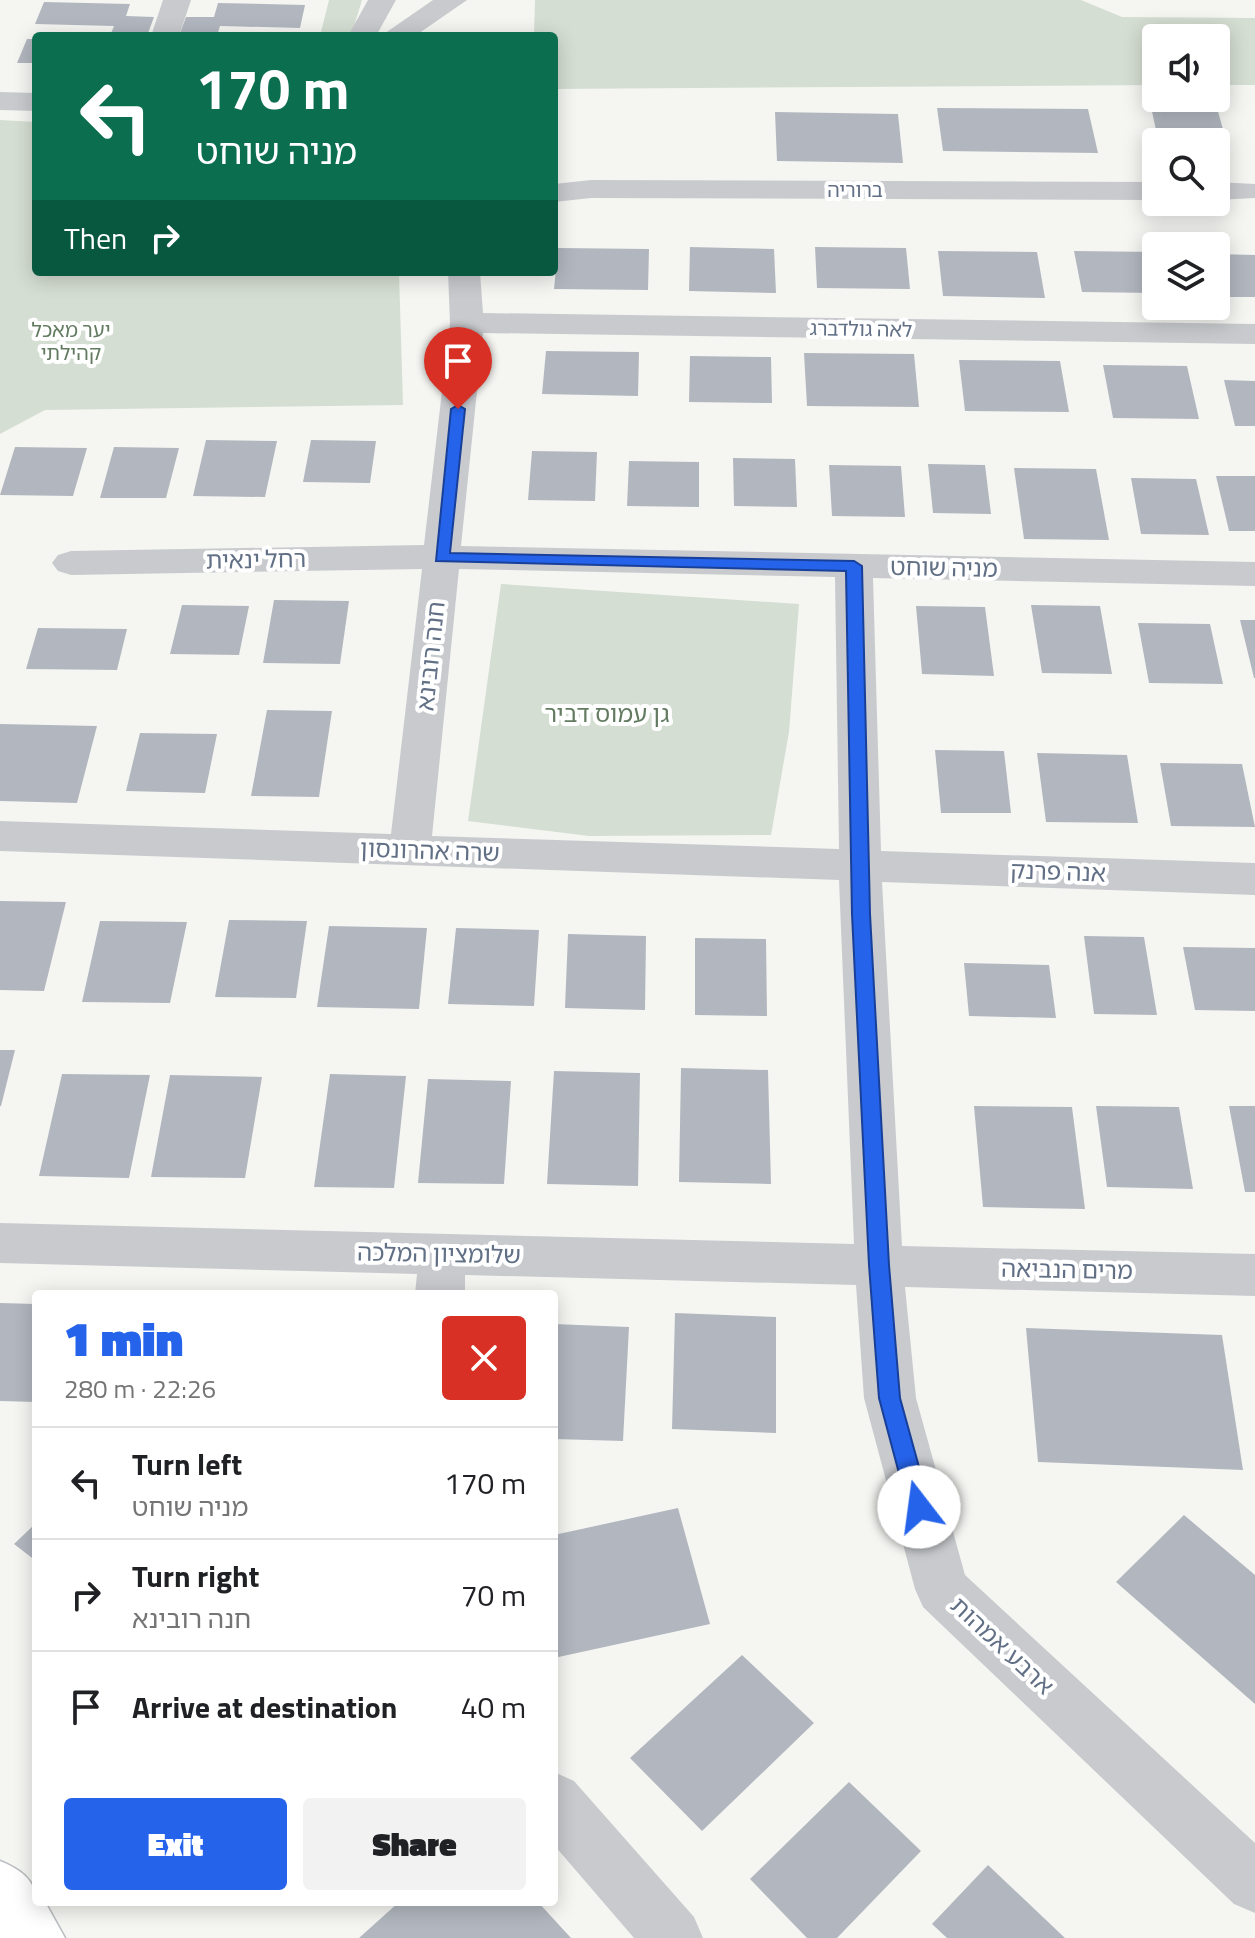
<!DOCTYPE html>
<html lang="en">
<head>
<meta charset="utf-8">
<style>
	:root { --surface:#fff; --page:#f2f2f2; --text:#202124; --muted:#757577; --line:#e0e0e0; --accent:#2563eb }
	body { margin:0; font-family:"Titillium Web","Noto Sans Hebrew",sans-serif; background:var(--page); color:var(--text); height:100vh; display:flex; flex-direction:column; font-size:30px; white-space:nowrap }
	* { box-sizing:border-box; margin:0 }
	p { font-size:26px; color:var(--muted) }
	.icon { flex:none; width:44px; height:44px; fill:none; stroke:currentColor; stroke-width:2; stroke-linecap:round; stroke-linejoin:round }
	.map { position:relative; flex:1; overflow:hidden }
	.details { position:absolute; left:32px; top:1290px; width:526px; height:616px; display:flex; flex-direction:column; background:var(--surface); border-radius:8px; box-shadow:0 4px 20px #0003 }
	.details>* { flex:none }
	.top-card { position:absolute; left:32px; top:32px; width:526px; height:244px; border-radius:8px; box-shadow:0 4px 20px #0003; background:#0b6e4f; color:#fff; overflow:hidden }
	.buttons { position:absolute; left:1142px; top:24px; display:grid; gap:16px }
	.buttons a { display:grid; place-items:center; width:88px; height:88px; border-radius:8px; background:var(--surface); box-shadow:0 4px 20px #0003; font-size:40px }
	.pin { position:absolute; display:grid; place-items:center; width:68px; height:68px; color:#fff; margin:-82px -34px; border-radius:50% 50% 50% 0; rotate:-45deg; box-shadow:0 0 8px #0007 }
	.pin .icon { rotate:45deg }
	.me { position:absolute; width:88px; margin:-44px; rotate:345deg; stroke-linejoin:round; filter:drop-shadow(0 0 6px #0008) }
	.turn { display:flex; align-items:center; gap:28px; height:168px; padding:0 32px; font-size:36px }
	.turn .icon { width:104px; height:104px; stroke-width:2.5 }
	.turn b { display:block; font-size:56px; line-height:68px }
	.then { display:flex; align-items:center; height:76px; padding:0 32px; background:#0003; gap:16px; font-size:30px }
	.round { display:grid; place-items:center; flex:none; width:84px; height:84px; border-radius:8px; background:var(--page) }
	.headline { display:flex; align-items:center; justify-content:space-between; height:136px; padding:0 32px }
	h1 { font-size:48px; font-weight:800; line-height:60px; color:var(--accent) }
	.button { display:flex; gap:16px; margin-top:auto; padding:16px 32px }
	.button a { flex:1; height:92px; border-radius:8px; background:var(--accent); color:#fff; font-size:32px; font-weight:800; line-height:92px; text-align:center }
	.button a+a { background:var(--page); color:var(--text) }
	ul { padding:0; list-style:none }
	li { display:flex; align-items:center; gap:24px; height:112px; padding:0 32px; border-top:2px solid var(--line) }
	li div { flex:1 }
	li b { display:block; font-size:30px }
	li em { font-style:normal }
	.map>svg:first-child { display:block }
	.green { fill:#d5ded2 }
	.building { fill:#b2b7bf }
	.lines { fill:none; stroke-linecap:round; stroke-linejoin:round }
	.major-casing { stroke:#babdc1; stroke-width:3 }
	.minor { fill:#c8cace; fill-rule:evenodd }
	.major { fill:#fff; fill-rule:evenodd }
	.route { fill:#2563eb; stroke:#184099; stroke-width:2 }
	.labels { text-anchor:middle; stroke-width:8; stroke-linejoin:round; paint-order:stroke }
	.far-street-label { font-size:20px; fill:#627086; stroke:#fff }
	.far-park-label { font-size:20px; fill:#637c61; stroke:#fff }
	.street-label { font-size:24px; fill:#627086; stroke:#fff }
	.park-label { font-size:24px; fill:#637c61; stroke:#fff }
</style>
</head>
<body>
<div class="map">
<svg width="1255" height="1938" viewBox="0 0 1255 1938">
	<rect width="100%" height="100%" fill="#f5f6f2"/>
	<path class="green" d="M 329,0 L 362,0 L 351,36 L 320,36 Z
		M 535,0 L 1081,0 L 1122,17 L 1255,18 L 1255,85 L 1216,85 L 1216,38 L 1156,38 L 1156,85 L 554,89 L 554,36 L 534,36 Z
		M 0,120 L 36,122 L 36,272 L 399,272 L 403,405 L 45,410 L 0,434 Z
		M 501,584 L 799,604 L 789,732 L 771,835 L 589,836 L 468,821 Z"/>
	<path class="building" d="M 44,2 L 130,4 L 126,16 L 154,17 L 147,36 L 110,36 L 114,26 L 35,24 Z
		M 218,3 L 305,5 L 300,28 L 220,26 L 217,36 L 179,36 L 186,17 L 214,17 Z
		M 27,39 L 36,39 L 36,63 L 17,63 Z
		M 1151,107 L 1217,108 L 1226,140 L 1158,139 Z
		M 937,108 L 1088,109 L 1098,153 L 943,151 Z
		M 775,112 L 898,114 L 903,163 L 777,161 Z
		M 690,247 L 774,249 L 776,293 L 689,291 Z
		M 815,247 L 906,248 L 910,289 L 817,288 Z
		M 558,248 L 649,249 L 648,290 L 554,289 Z
		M 938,251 L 1037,252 L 1045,298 L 943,296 Z
		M 1074,251 L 1156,252 L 1156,293 L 1082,292 Z
		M 1216,254 L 1255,255 L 1255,297 L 1217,297 Z
		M 546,351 L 639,352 L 638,396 L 542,394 Z
		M 804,353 L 914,354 L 919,407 L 807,406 Z
		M 690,356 L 771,357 L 772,403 L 689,402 Z
		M 959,360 L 1060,361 L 1069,412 L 965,411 Z
		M 1103,365 L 1187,366 L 1199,419 L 1113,418 Z
		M 1224,380 L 1255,381 L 1255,426 L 1235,426 Z
		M 206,440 L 277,441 L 265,497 L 193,496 Z
		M 311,440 L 376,441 L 370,483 L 303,482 Z
		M 15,447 L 87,448 L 73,496 L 0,495 Z
		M 114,447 L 179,448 L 166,498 L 100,498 Z
		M 532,451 L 597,452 L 595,501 L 528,500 Z
		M 733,458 L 795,459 L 797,507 L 734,506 Z
		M 629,461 L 699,462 L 699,507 L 627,506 Z
		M 928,464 L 985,465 L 991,514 L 933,513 Z
		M 829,465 L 901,466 L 905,517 L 832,516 Z
		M 1014,468 L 1096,469 L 1109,540 L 1024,539 Z
		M 1216,476 L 1255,476 L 1255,531 L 1229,531 Z
		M 1131,478 L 1196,479 L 1209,535 L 1141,534 Z
		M 274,600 L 349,601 L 340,664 L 263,663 Z
		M 182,605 L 249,606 L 239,655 L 170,654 Z
		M 1031,605 L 1100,606 L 1112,674 L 1042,673 Z
		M 916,606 L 985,607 L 994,676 L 922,674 Z
		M 1240,620 L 1255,620 L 1255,678 L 1254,678 Z
		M 1138,623 L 1210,624 L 1223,684 L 1149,683 Z
		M 38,628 L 127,629 L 117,670 L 26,669 Z
		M 267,710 L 332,711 L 319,797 L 251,796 Z
		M 0,724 L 97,726 L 77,803 L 0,801 Z
		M 140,733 L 217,734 L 205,793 L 126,791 Z
		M 935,750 L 1004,751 L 1011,813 L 941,813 Z
		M 1037,753 L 1127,755 L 1138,823 L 1046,822 Z
		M 1160,763 L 1242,764 L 1255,827 L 1171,826 Z
		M 0,901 L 66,902 L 44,991 L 0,990 Z
		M 229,920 L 307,921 L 296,998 L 215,997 Z
		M 100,921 L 187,922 L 170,1003 L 82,1002 Z
		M 329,926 L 427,928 L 419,1009 L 317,1007 Z
		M 456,928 L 539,930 L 534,1006 L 448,1004 Z
		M 568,934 L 646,936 L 645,1010 L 565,1008 Z
		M 1084,936 L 1144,937 L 1157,1015 L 1094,1014 Z
		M 695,938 L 766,939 L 767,1016 L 695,1015 Z
		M 1183,947 L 1255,948 L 1255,1011 L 1195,1010 Z
		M 964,963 L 1049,965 L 1056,1018 L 969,1016 Z
		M 0,1050 L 15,1050 L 1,1106 L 0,1106 Z
		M 681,1068 L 768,1070 L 771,1184 L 679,1182 Z
		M 554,1071 L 640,1073 L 638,1186 L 547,1184 Z
		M 62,1074 L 150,1075 L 129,1178 L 39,1176 Z
		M 330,1074 L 406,1076 L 394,1188 L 314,1187 Z
		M 170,1075 L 262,1077 L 245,1178 L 151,1177 Z
		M 428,1079 L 511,1081 L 504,1184 L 418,1183 Z
		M 974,1106 L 1072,1107 L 1085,1209 L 983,1207 Z
		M 1096,1106 L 1179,1107 L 1193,1189 L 1107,1187 Z
		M 1229,1106 L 1255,1106 L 1255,1192 L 1245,1192 Z
		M 0,1303 L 36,1304 L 36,1402 L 0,1401 Z
		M 675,1313 L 776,1317 L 776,1433 L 672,1429 Z
		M 554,1324 L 629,1327 L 623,1441 L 554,1439 Z
		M 1026,1328 L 1222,1335 L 1243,1470 L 1038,1462 Z
		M 678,1508 L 710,1624 L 554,1658 L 554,1535 Z
		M 1184,1515 L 1255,1575 L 1255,1704 L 1116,1582 Z
		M 36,1523 L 36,1561 L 14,1544 Z
		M 742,1655 L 814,1723 L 702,1831 L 630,1758 Z
		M 849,1782 L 921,1851 L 837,1938 L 807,1938 L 750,1879 Z
		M 988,1865 L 1065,1938 L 947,1938 L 932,1924 Z
		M 399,1902 L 538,1902 L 571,1938 L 359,1938 Z"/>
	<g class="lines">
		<defs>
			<path id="major" d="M 0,1861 C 19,1869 36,1879 36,1902 L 45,1902 L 65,1938 L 0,1938 Z"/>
		</defs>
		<use href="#major" class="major-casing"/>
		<path class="minor" d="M 163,0 L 191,0 L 179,36 L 151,36 Z
			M 368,0 L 396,0 L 376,36 L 348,36 Z
			M 433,0 L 467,0 L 415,36 L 381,36 Z
			M 0,92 L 36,93 L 36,111 L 0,110 Z
			M 591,180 L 1156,182 L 1156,200 L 591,198 L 554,202 L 554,184 Z
			M 1216,182 L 1255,184 L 1255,198 L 1216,200 Z
			M 448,272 L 480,272 L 483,313 L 1255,324 L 1255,344 L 483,333 L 461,546 L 1255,562 L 1255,586 L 873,578 L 881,851 L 1255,863 L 1255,895 L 882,882 L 902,1246 L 1255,1254 L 1255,1296 L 905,1287 L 916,1398 L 965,1575 L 1255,1843 L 1255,1913 L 1234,1904 L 923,1607 L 915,1589 L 864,1398 L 856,1285 L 465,1275 L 465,1294 L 415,1294 L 417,1274 L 0,1263 L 0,1223 L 854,1244 L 839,880 L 0,851 L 0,821 L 391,834 L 422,569 L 71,575 L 58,571 L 52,563 L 58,555 L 71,551 L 424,545 L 450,323 ZM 459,569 L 835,577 L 839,849 L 432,836 Z
			M 554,1772 L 574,1781 L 694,1917 L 703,1938 L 634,1938 L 554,1845 Z"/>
		<use href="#major" class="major"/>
	</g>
	<path class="route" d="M 458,405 L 465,409 L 450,553 L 854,561 L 862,566 L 870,914 L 889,1265 L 900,1398 L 930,1507 L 927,1514 L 919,1517 L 912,1514 L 908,1507 L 879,1398 L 869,1265 L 852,914 L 846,571 L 436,561 L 451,409 Z"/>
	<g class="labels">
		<g class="far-street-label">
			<text x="855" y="197">ברוריה</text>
			<text transform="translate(861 329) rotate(1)" y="7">לאה גולדברג</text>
		</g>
		<g class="far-park-label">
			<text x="71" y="337">יער מאכל<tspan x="71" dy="23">קהילתי</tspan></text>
		</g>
		<g class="street-label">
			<text transform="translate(256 560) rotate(-1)" y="8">רחל ינאית</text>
			<text transform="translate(944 568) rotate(1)" y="8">מניה שוחט</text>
			<text transform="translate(431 656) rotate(-84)" y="8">חנה רובינא</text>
			<text transform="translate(430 851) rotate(2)" y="8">שרה אהרונסון</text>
			<text transform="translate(1058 872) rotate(2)" y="8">אנה פרנק</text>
			<text transform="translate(439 1254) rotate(1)" y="8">שלומציון המלכה</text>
			<text transform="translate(1067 1270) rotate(1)" y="8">מרים הנביאה</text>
			<text transform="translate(1002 1646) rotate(43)" y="8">ארבע אמהות</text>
		</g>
		<g class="park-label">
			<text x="607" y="722">גן עמוס דביר</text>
		</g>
	</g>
</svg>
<div class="buttons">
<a><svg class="icon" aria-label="sound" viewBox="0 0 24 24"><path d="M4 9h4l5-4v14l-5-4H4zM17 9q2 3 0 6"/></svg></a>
<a><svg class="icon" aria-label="search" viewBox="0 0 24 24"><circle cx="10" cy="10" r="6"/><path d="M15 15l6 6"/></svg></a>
<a><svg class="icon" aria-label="layers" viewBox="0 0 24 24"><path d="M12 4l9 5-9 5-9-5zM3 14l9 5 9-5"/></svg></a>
</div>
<div class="pin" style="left:458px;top:409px;background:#d93025"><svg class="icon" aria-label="arrive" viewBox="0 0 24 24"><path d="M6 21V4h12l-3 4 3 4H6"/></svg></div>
<svg class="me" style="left:919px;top:1507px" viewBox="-20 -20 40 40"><circle r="19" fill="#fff"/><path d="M0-13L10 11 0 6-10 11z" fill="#2563eb"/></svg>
<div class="top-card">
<div class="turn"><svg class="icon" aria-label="left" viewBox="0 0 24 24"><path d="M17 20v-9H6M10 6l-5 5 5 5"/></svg><div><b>170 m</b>מניה שוחט</div></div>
<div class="then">Then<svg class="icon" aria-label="right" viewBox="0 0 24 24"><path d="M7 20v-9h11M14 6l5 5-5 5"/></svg></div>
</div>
<section class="details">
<div class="headline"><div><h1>1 min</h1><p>280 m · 22:26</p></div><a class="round" style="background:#d93025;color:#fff"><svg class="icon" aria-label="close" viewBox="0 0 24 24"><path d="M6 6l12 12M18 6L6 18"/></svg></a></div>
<ul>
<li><svg class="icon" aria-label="left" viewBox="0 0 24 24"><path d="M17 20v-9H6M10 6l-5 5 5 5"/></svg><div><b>Turn left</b><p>מניה שוחט</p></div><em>170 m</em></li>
<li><svg class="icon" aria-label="right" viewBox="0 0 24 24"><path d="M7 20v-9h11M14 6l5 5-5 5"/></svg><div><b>Turn right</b><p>חנה רובינא</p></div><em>70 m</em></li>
<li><svg class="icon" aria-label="arrive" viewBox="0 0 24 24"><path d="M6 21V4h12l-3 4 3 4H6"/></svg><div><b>Arrive at destination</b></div><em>40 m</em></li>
</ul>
<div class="button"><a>Exit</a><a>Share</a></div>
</section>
</div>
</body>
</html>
